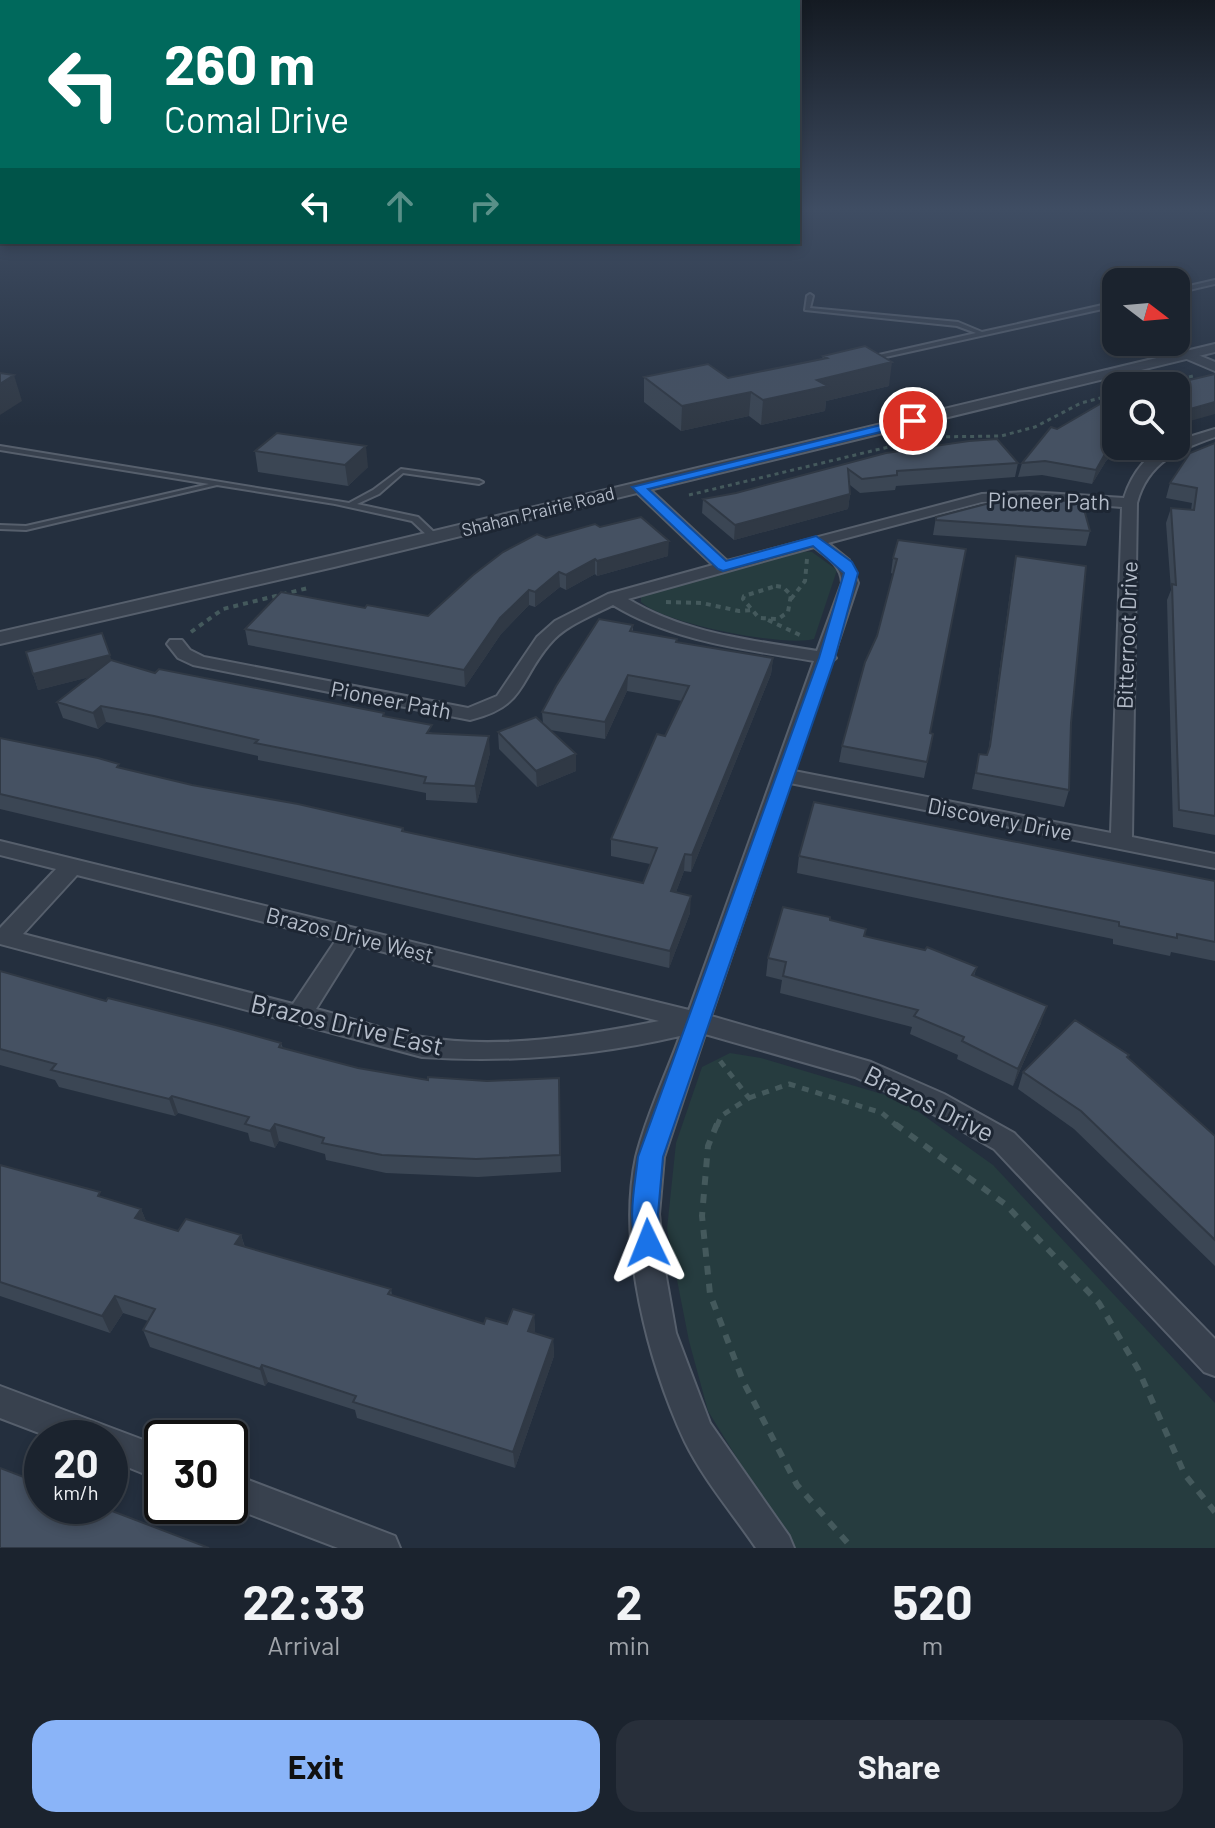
<!DOCTYPE html>
<html lang="en">
<head>
<meta charset="utf-8">
<style>
	:root { --surface:#1b232e; --page:#282f3a; --text:#f1f3f6; --muted:#a0a4aa; --line:#39404a; --accent:#8ab4f8 }
	body { margin:0; font-family:Barlow,sans-serif; background:var(--page); color:var(--text); height:100vh; display:flex; flex-direction:column; font-size:30px; white-space:nowrap }
	* { box-sizing:border-box; margin:0 }
	p { font-size:26px; color:var(--muted) }
	.icon { flex:none; width:44px; height:44px; fill:none; stroke:currentColor; stroke-width:2; stroke-linecap:round; stroke-linejoin:round }
	.map { position:relative; height:1548px; overflow:hidden }
	.details { display:flex; flex-direction:column; background:var(--surface); flex:1 }
	.details>* { flex:none }
	.banner { position:absolute; left:0px; top:0px; width:800px; height:244px; box-shadow:0 4px 12px #0003,0 0 0 2px var(--line); background:#00695c; color:#fff; overflow:hidden }
	.needle { width:52px; rotate:106deg }
	.tools { position:absolute; left:1102px; top:268px; display:grid; gap:16px }
	.tools a { display:grid; place-items:center; width:88px; height:88px; border-radius:16px; background:var(--surface); box-shadow:0 4px 12px #0003,0 0 0 2px var(--line); font-size:40px }
	.speed { position:absolute; left:24px; top:1420px; display:flex; gap:16px; font-size:40px; font-weight:700; text-align:center }
	.speed>* { display:grid; place-content:center; width:104px; height:104px; border-radius:50%; background:var(--surface); box-shadow:0 4px 12px #0003,0 0 0 2px var(--line); line-height:1 }
	.speed small { font-size:20px; font-weight:400 }
	.speed .limit { border:4px solid #111; border-radius:12px; background:#fff; color:#111 }
	.pin { position:absolute; display:grid; place-items:center; width:68px; height:68px; color:#fff; margin:-34px; border:4px solid #fff; border-radius:50%; box-shadow:0 2px 8px #0007 }
	.me { position:absolute; width:88px; margin:-44px; rotate:358deg; stroke-linejoin:round; filter:drop-shadow(0 0 6px #0008) }
	.turn { display:flex; align-items:center; gap:28px; height:168px; padding:0 32px; font-size:36px }
	.turn .icon { width:104px; height:104px; stroke-width:2.5 }
	.turn b { display:block; font-size:56px; line-height:68px }
	.lanes { display:flex; align-items:center; height:76px; padding:0 32px; background:#0003; justify-content:center; gap:40px; direction:ltr }
	.lanes .off { opacity:.35 }
	.eta { display:flex; justify-content:space-evenly; align-items:center; height:136px; text-align:center }
	.eta b { font-size:48px; font-weight:700; line-height:56px }
	.button { display:flex; gap:16px; margin-top:auto; padding:16px 32px }
	.button a { flex:1; height:92px; border-radius:24px; background:var(--accent); color:#111; font-size:32px; font-weight:700; line-height:92px; text-align:center }
	.button a+a { background:var(--page); color:var(--text) }
	.map>svg:first-child { display:block }
	.green { fill:#263c3f }
	.lines { fill:none; stroke-linecap:round; stroke-linejoin:round }
	.service-casing { stroke:#565f6c; stroke-width:4 }
	.minor-casing { stroke:#565f6c; stroke-width:4 }
	.tertiary-casing { stroke:#565f6c; stroke-width:4 }
	.path-far3 { stroke:#44595c; stroke-width:3; stroke-dasharray:4 4; stroke-linecap:butt }
	.path-far2 { stroke:#44595c; stroke-width:4; stroke-dasharray:5 5; stroke-linecap:butt }
	.path-far1 { stroke:#44595c; stroke-width:5; stroke-dasharray:7 7; stroke-linecap:butt }
	.path { stroke:#44595c; stroke-width:6; stroke-dasharray:9 9; stroke-linecap:butt }
	.service { fill:#38414e; fill-rule:evenodd }
	.minor { fill:#38414e; fill-rule:evenodd }
	.tertiary { fill:#38414e; fill-rule:evenodd }
	.wall { fill:#3b4654 }
	.shaded-wall { fill:#303945 }
	.building { fill:#455162; stroke:#303945; stroke-width:2 }
	.route { fill:#1a73e8; stroke:#114b97; stroke-width:2 }
	.labels { text-anchor:middle; stroke-width:6; stroke-linejoin:round; paint-order:stroke }
	.far-street-label { font-size:18px; fill:#b4bcc9; stroke:#1d2633 }
	.street-label { font-size:22px; fill:#b4bcc9; stroke:#1d2633 }
	.near-street-label { font-size:26px; fill:#b4bcc9; stroke:#1d2633 }
</style>
</head>
<body>
<div class="map">
<svg width="1215" height="1548" viewBox="0 0 1215 1548">
	<rect width="100%" height="100%" fill="#242f3e"/>
	<path class="green" d="M 801,551 L 812,552 L 837,570 L 814,639 C 783,647 665,624 641,602 L 641,594 Z
		M 730,1053 L 761,1058 L 902,1100 L 993,1165 L 1215,1403 L 1215,1548 L 792,1548 L 708,1411 L 689,1341 L 667,1229 L 676,1143 L 702,1067 Z"/>
	<g class="lines">
		<defs>
			<path id="service" d="M 1215,280 L 1215,284 L 1176,293 L 1176,289 Z
				M 810,294 L 813,296 L 810,308 L 958,322 L 982,332 L 1116,302 L 1116,306 L 872,360 L 869,358 L 870,357 L 976,333 L 957,326 L 805,310 L 807,296 Z
				M 0,446 L 349,503 L 373,490 L 401,469 L 479,480 L 483,482 L 479,484 L 403,473 L 379,494 L 357,504 L 418,517 L 437,535 L 438,537 L 434,539 L 431,539 L 412,521 L 335,504 L 217,485 L 26,530 L 0,529 L 0,525 L 26,526 L 209,484 L 0,450 Z"/>
			<path id="minor" d="M 2,222 L 2,228 L 0,229 L 0,223 Z
				M 1186,350 L 1215,362 L 1215,371 L 1182,357 L 1182,351 Z
				M 1215,429 L 1215,437 C 1178,450 1148,462 1137,503 L 1132,837 L 1215,854 L 1215,868 L 790,783 L 711,1016 L 871,1062 L 944,1094 L 1014,1133 L 1215,1339 L 1215,1376 L 1204,1372 L 994,1149 L 926,1110 L 855,1077 L 705,1034 L 664,1157 L 659,1214 L 665,1271 L 676,1333 L 710,1423 L 789,1536 L 794,1548 L 756,1548 C 733,1514 703,1479 685,1442 C 648,1362 617,1245 636,1157 C 646,1116 666,1075 680,1036 C 594,1056 509,1063 422,1057 L 0,944 L 0,928 L 56,869 L 0,855 L 0,841 L 689,1010 L 814,661 C 745,649 674,642 613,605 C 592,616 565,625 549,645 C 518,682 526,706 470,720 L 193,665 L 178,658 L 167,644 L 170,640 L 182,640 L 190,650 L 204,657 L 468,708 L 497,696 L 537,637 L 555,621 L 608,594 L 713,565 L 634,490 L 634,484 L 644,484 L 727,561 L 982,494 L 1029,492 L 1124,498 C 1131,475 1150,446 1176,446 L 1176,441 ZM 1029,500 L 1122,507 L 1111,833 L 794,771 L 831,662 L 836,658 L 834,655 L 858,583 L 849,560 L 828,543 L 982,502 ZM 814,547 C 827,557 841,565 842,583 L 817,651 C 752,640 685,634 628,599 ZM 77,875 L 336,940 L 293,1004 L 23,934 ZM 356,945 L 659,1021 C 583,1036 499,1050 422,1037 C 386,1031 351,1018 316,1009 Z
				M 0,1386 L 162,1447 L 162,1481 L 110,1460 L 110,1438 L 52,1438 L 0,1418 Z
				M 230,1473 L 395,1536 L 400,1548 L 338,1548 L 228,1506 Z"/>
			<path id="tertiary" d="M 1215,344 L 1215,352 L 334,567 L 0,644 L 0,632 L 334,555 Z"/>
		</defs>
		<use href="#service" class="service-casing"/>
		<use href="#minor" class="minor-casing"/>
		<use href="#tertiary" class="tertiary-casing"/>
		<path class="path-far3" d="M 1150,386 L 1193,376
			M 689,495 L 930,437 L 1001,436 L 1035,427 L 1081,403 L 1116,394"/>
		<path class="path-far2" d="M 776,586 L 783,587 L 791,595 L 788,612 L 778,619 L 759,618 L 743,599 L 744,596 Z
			M 791,599 L 805,581 L 807,559
			M 666,602 L 702,603 L 739,611 L 755,610
			M 768,620 L 800,635
			M 191,632 L 223,609 L 308,588"/>
		<path class="path-far1" d="M 749,1098 L 789,1084 L 882,1113 L 897,1126
			M 717,1126 L 721,1116 L 749,1098 L 717,1057"/>
		<path class="path" d="M 717,1124 L 708,1146 L 702,1216 L 710,1294 L 743,1381 L 797,1485 L 852,1548
			M 895,1124 L 1005,1204 L 1099,1303 L 1138,1369 L 1185,1475 L 1215,1512"/>
		<use href="#service" class="service"/>
		<use href="#minor" class="minor"/>
		<use href="#tertiary" class="tertiary"/>
	</g>
	<path class="wall" d="M 823,356 L 889,386 L 826,401 L 825,411 L 761,425 L 749,416 L 681,431 L 644,402 L 644,377 L 728,378 L 822,359 Z
		M 1215,443 L 1215,835 L 1173,827 L 1167,600 L 1171,590 L 1166,523 L 1171,508 L 1191,510 L 1192,503 L 1166,498 L 1170,483 Z
		M 1116,446 L 1124,446 L 1106,461 L 1092,484 L 1042,475 L 1018,477 L 1022,463 Z
		M 255,451 L 368,467 L 348,486 L 258,472 Z
		M 886,453 L 1018,463 L 1015,477 L 896,486 L 895,490 L 860,493 L 850,485 L 850,494 L 848,509 L 734,540 L 702,513 L 703,499 L 736,493 Z
		M 936,517 L 1090,531 L 1086,546 L 933,535 Z
		M 600,527 L 668,556 L 597,576 L 595,574 L 566,590 L 560,587 L 535,607 L 529,605 L 501,634 L 465,687 L 248,645 L 245,629 L 365,608 L 428,616 L 546,538 Z
		M 898,540 L 930,733 L 933,734 L 924,778 L 839,762 L 842,746 L 877,636 L 893,574 L 891,573 L 893,558 Z
		M 1016,556 L 1071,723 L 1069,790 L 1064,807 L 972,789 L 979,754 L 987,755 L 988,754 L 1013,571 Z
		M 633,625 L 633,631 L 677,639 L 677,642 L 773,658 L 771,674 L 691,872 L 684,871 L 676,892 L 690,913 L 669,968 L 0,809 L 0,738 L 192,785 L 403,828 L 404,831 L 643,883 L 650,864 L 611,856 L 611,839 L 665,736 L 682,701 L 627,691 L 605,739 L 550,730 L 576,771 L 537,787 L 499,749 L 498,732 L 543,723 L 542,712 Z
		M 111,660 L 155,673 L 384,713 L 384,716 L 490,753 L 477,803 L 426,800 L 426,793 L 258,760 L 258,756 L 106,722 L 98,729 L 63,718 L 57,702 L 89,677 L 38,690 L 33,674 Z
		M 799,856 L 1215,881 L 1215,961 L 1171,952 L 1170,956 L 1113,944 L 1113,939 L 797,873 Z
		M 830,920 L 865,936 L 977,967 L 974,976 L 1041,1023 L 1013,1086 L 957,1059 L 958,1055 L 910,1034 L 912,1027 L 780,993 L 782,980 L 766,976 L 768,958 Z
		M 0,971 L 106,1001 L 281,1043 L 283,1048 L 358,1068 L 428,1080 L 487,1081 L 559,1078 L 561,1172 L 478,1177 L 386,1173 L 326,1160 L 325,1154 L 279,1141 L 275,1148 L 250,1141 L 248,1133 L 178,1113 L 175,1116 L 59,1087 L 55,1080 L 0,1065 Z
		M 1127,1058 L 1215,1136 L 1215,1266 L 1074,1129 L 1018,1089 L 1023,1072 Z
		M 0,1165 L 141,1209 L 146,1221 L 178,1231 L 241,1235 L 245,1247 L 391,1289 L 392,1295 L 484,1324 L 507,1324 L 534,1315 L 535,1333 L 553,1339 L 554,1356 L 515,1468 L 357,1418 L 355,1410 L 268,1382 L 265,1386 L 150,1347 L 143,1330 L 148,1321 L 123,1313 L 110,1333 L 0,1296 Z"/>
	<path class="shaded-wall" d="M 892,362 L 889,386 L 826,401 L 825,411 L 761,425 L 763,400 L 817,380 Z
		M 14,375 L 22,401 L 0,415 L 0,384 Z
		M 751,392 L 749,416 L 681,431 L 682,406 Z
		M 1215,402 L 1215,414 L 1176,425 L 1176,413 Z
		M 1116,442 L 1116,446 L 1124,446 L 1106,461 L 1092,484 L 1096,470 L 1109,447 Z
		M 366,446 L 368,467 L 348,486 L 345,465 Z
		M 850,494 L 848,509 L 734,540 L 735,525 Z
		M 669,541 L 668,556 L 597,576 L 597,561 Z
		M 595,559 L 595,574 L 566,590 L 566,575 Z
		M 559,572 L 560,587 L 535,607 L 535,592 Z
		M 529,590 L 529,605 L 501,634 L 465,687 L 464,670 L 500,618 Z
		M 110,655 L 114,671 L 38,690 L 33,674 Z
		M 773,658 L 771,674 L 691,872 L 692,855 Z
		M 628,675 L 627,691 L 605,739 L 605,722 Z
		M 101,706 L 106,722 L 98,729 L 93,713 Z
		M 489,736 L 490,753 L 477,803 L 475,786 Z
		M 576,754 L 576,771 L 537,787 L 536,771 Z
		M 685,854 L 684,871 L 670,908 L 671,891 Z
		M 691,896 L 690,913 L 669,968 L 670,951 Z
		M 1047,1006 L 1041,1023 L 1013,1086 L 1018,1069 Z
		M 172,1096 L 178,1113 L 175,1116 L 169,1099 Z
		M 275,1124 L 279,1141 L 275,1148 L 270,1131 Z
		M 141,1209 L 148,1226 L 135,1218 Z
		M 241,1235 L 246,1252 L 235,1244 Z
		M 115,1296 L 123,1313 L 110,1333 L 102,1316 Z
		M 534,1315 L 535,1332 L 530,1348 L 528,1331 Z
		M 553,1339 L 554,1356 L 515,1468 L 513,1452 Z
		M 262,1365 L 268,1382 L 265,1386 L 260,1369 Z"/>
	<path class="building" d="M 865,346 L 892,362 L 817,380 L 828,386 L 763,400 L 751,392 L 682,406 L 644,377 L 708,364 L 728,378 L 827,358 L 823,356 Z
		M 0,373 L 14,375 L 0,384 Z
		M 1215,374 L 1215,402 L 1176,413 L 1176,386 L 1164,386 Z
		M 1116,398 L 1116,442 L 1109,447 L 1096,470 L 1045,461 L 1022,463 L 1051,427 L 1057,429 L 1107,400 Z
		M 277,433 L 366,446 L 345,465 L 255,451 Z
		M 997,439 L 1018,463 L 897,471 L 897,475 L 862,479 L 848,469 L 850,494 L 735,525 L 703,499 L 736,493 L 886,453 L 969,441 Z
		M 1215,443 L 1215,816 L 1179,810 L 1172,584 L 1176,585 L 1171,508 L 1194,510 L 1197,488 L 1170,483 L 1190,453 Z
		M 1038,499 L 1082,502 L 1090,531 L 936,520 L 936,517 L 986,504 Z
		M 641,517 L 669,541 L 597,561 L 595,559 L 566,575 L 559,572 L 535,592 L 529,590 L 500,618 L 464,670 L 245,629 L 281,592 L 365,608 L 367,605 L 428,616 L 473,575 L 503,552 L 537,534 L 546,538 L 595,524 L 600,527 Z
		M 898,540 L 966,549 L 930,733 L 933,734 L 927,762 L 842,746 L 865,662 L 877,636 L 897,559 L 893,558 Z
		M 1016,556 L 1086,566 L 1071,723 L 1069,790 L 976,773 L 979,754 L 987,755 L 990,746 Z
		M 599,619 L 633,625 L 630,631 L 677,639 L 676,642 L 773,658 L 692,855 L 685,854 L 671,891 L 691,896 L 670,951 L 0,794 L 0,738 L 98,758 L 119,764 L 117,767 L 192,785 L 298,804 L 403,828 L 402,831 L 643,883 L 657,848 L 611,839 L 657,734 L 665,736 L 689,686 L 628,675 L 605,722 L 542,712 L 556,686 Z
		M 102,633 L 110,655 L 33,674 L 26,652 Z
		M 111,660 L 155,673 L 159,669 L 384,713 L 383,716 L 432,725 L 427,733 L 489,736 L 475,786 L 424,783 L 426,777 L 255,743 L 258,740 L 154,716 L 101,706 L 93,713 L 57,702 Z
		M 536,717 L 576,754 L 536,771 L 498,732 Z
		M 814,802 L 1215,881 L 1215,942 L 1177,934 L 1177,938 L 1119,926 L 1119,922 L 799,856 Z
		M 783,907 L 830,917 L 830,920 L 866,929 L 864,936 L 925,950 L 927,947 L 977,967 L 972,975 L 1047,1006 L 1018,1069 L 962,1041 L 964,1037 L 914,1016 L 918,1010 L 783,976 L 786,962 L 768,958 Z
		M 0,971 L 106,1001 L 108,998 L 220,1026 L 281,1043 L 279,1047 L 358,1068 L 428,1080 L 428,1077 L 487,1081 L 559,1078 L 560,1155 L 476,1159 L 382,1155 L 322,1143 L 324,1138 L 275,1124 L 270,1131 L 245,1124 L 249,1117 L 172,1096 L 169,1099 L 51,1070 L 56,1064 L 0,1049 Z
		M 1075,1020 L 1129,1055 L 1127,1057 L 1215,1136 L 1215,1240 L 1081,1111 L 1023,1072 Z
		M 0,1165 L 100,1192 L 98,1196 L 141,1209 L 135,1218 L 178,1231 L 186,1219 L 241,1235 L 235,1244 L 391,1289 L 388,1294 L 484,1324 L 486,1318 L 507,1324 L 513,1309 L 534,1315 L 528,1331 L 553,1339 L 513,1452 L 353,1402 L 356,1396 L 262,1365 L 260,1369 L 143,1330 L 155,1309 L 115,1296 L 102,1316 L 0,1282 Z
		M 0,1468 L 42,1484 L 42,1506 L 99,1506 L 209,1548 L 0,1548 Z"/>
	<linearGradient id="sky" x2="0" y2="1"><stop stop-color="#141a22"/><stop offset="0.49" stop-color="#3f4d63"/><stop offset="1" stop-color="#3f4d63" stop-opacity="0"/></linearGradient>
	<rect width="1215" height="427" fill="url(#sky)"/>
	<path class="route" d="M 913,417 L 919,421 L 917,423 L 648,489 L 726,561 L 816,536 L 852,562 L 858,573 L 835,658 L 663,1157 L 658,1214 L 661,1243 L 657,1251 L 648,1255 L 639,1251 C 626,1223 635,1186 638,1157 L 819,658 L 844,573 L 813,546 L 723,571 L 718,569 L 632,487 Z"/>
	<g class="labels">
		<g class="far-street-label">
			<text transform="translate(538 512) rotate(-14)" y="6">Shahan Prairie Road</text>
		</g>
		<g class="street-label">
			<text transform="translate(1049 501) rotate(1)" y="8">Pioneer Path</text>
			<text transform="translate(1127 635) rotate(-88)" y="8">Bitterroot Drive</text>
			<text transform="translate(391 700) rotate(11)" y="8">Pioneer Path</text>
			<text transform="translate(1000 819) rotate(11)" y="8">Discovery Drive</text>
			<text transform="translate(350 935) rotate(14)" y="8">Brazos Drive West</text>
		</g>
		<g class="near-street-label">
			<text transform="translate(347 1025) rotate(13)" y="9">Brazos Drive East</text>
			<text transform="translate(929 1104) rotate(26)" y="9">Brazos Drive</text>
		</g>
	</g>
</svg>
<div class="tools">
<a><svg class="needle" viewBox="-14 -14 28 28"><path d="M0-13l5 13h-10z" fill="#e53935"/><path d="M0 13l5-13h-10z" fill="#a0a4aa"/></svg></a>
<a><svg class="icon" aria-label="search" viewBox="0 0 24 24"><circle cx="10" cy="10" r="6"/><path d="M15 15l6 6"/></svg></a>
</div>
<div class="speed"><div>20<small>km/h</small></div><div class="limit">30</div></div>
<div class="pin" style="left:913px;top:421px;background:#d93025"><svg class="icon" aria-label="arrive" viewBox="0 0 24 24"><path d="M6 21V4h12l-3 4 3 4H6"/></svg></div>
<svg class="me" style="left:648px;top:1243px" viewBox="-20 -20 40 40"><path d="M0-17L14 15 0 8-14 15z" fill="#1a73e8" stroke="#fff" stroke-width="4"/></svg>
<div class="banner">
<div class="turn"><svg class="icon" aria-label="left" viewBox="0 0 24 24"><path d="M17 20v-9H6M10 6l-5 5 5 5"/></svg><div><b>260 m</b>Comal Drive</div></div>
<div class="lanes"><svg class="icon" aria-label="left" viewBox="0 0 24 24"><path d="M17 20v-9H6M10 6l-5 5 5 5"/></svg><svg class="icon off" aria-label="ahead" viewBox="0 0 24 24"><path d="M12 20V5M6 11l6-6 6 6"/></svg><svg class="icon off" aria-label="right" viewBox="0 0 24 24"><path d="M7 20v-9h11M14 6l5 5-5 5"/></svg></div>
</div>
</div>
<section class="details">
<div class="eta">
<div><b>22:33</b><p>Arrival</p></div>
<div><b>2</b><p>min</p></div>
<div><b>520</b><p>m</p></div>
</div>
<div class="button"><a>Exit</a><a>Share</a></div>
</section>
</body>
</html>
